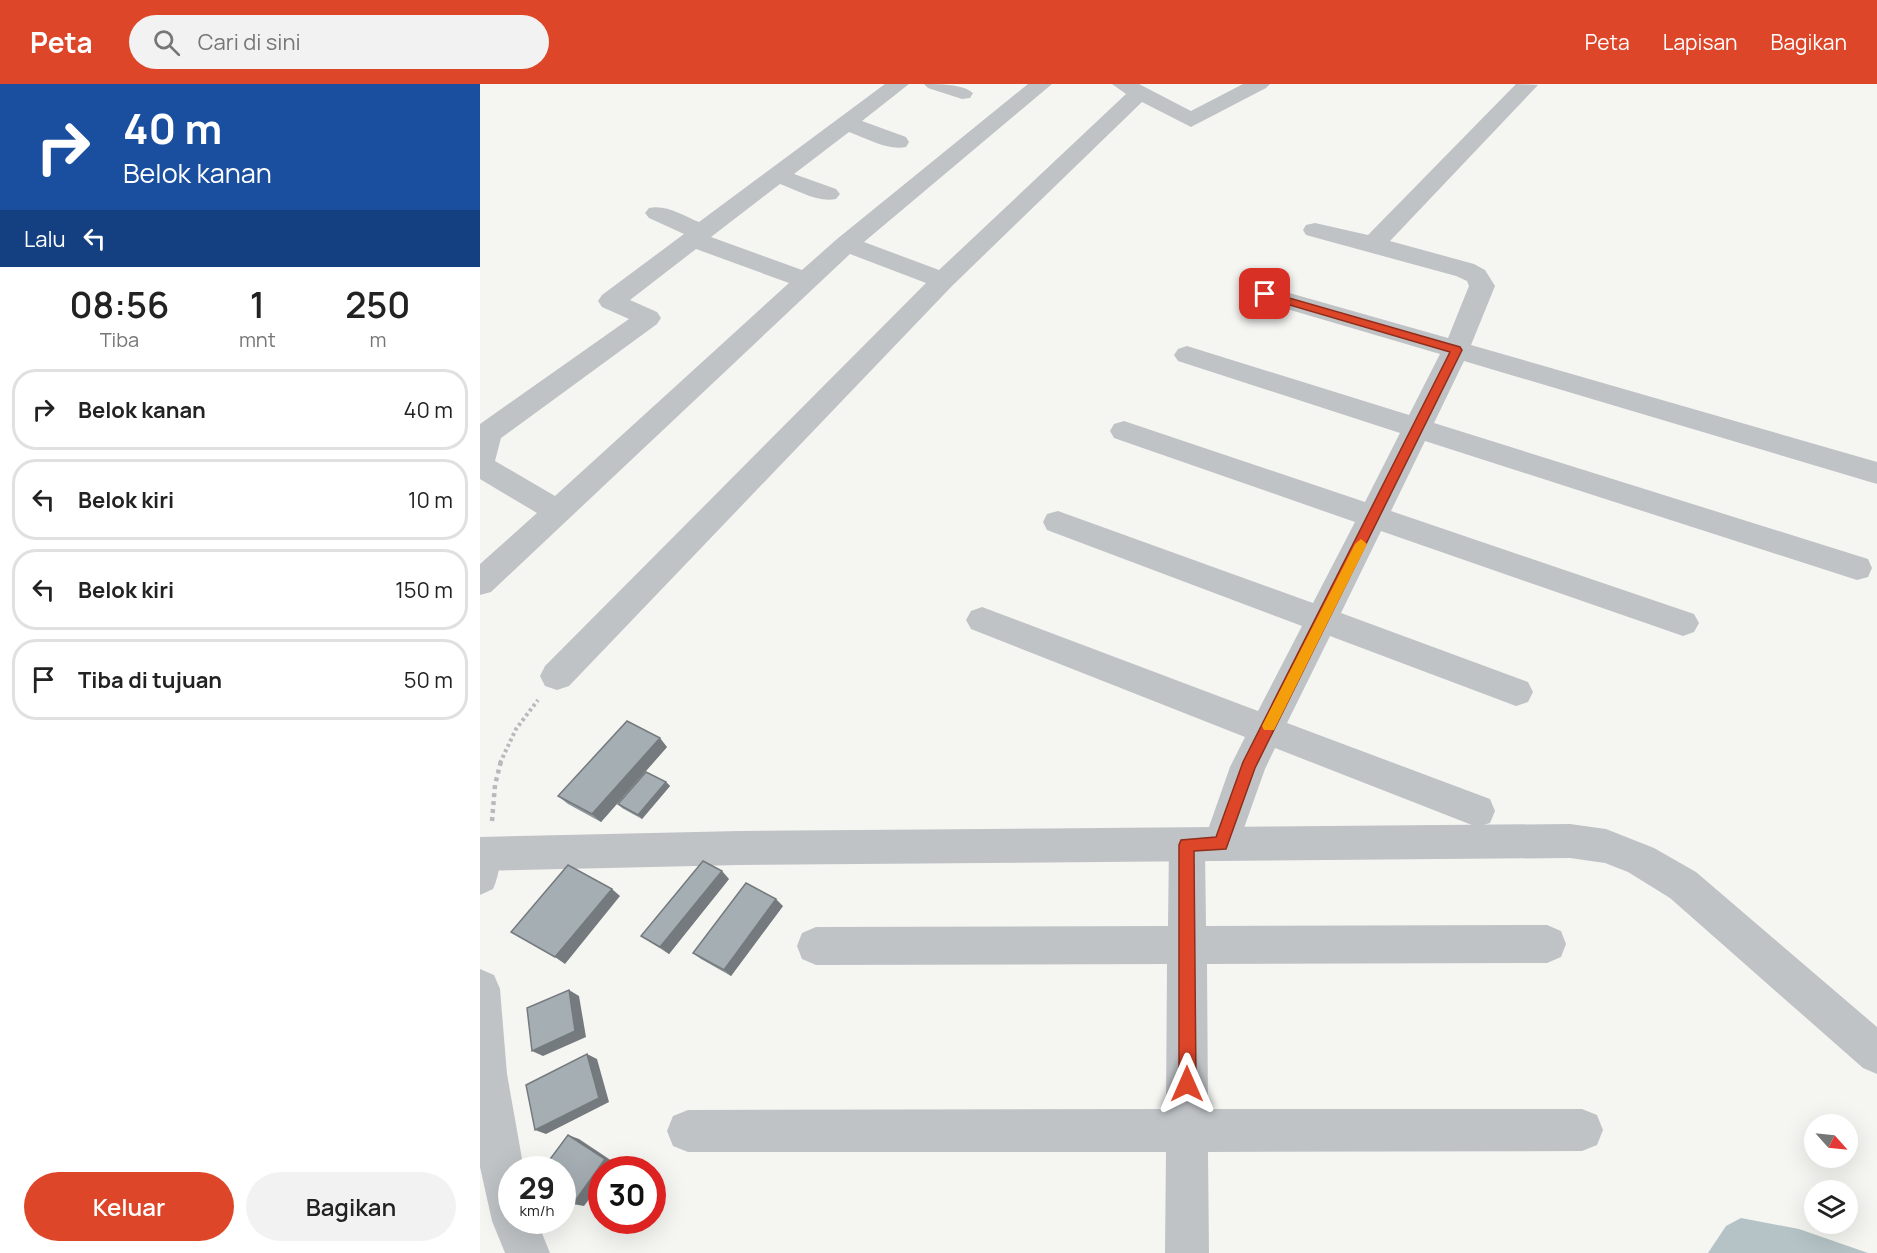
<!DOCTYPE html>
<html lang="id">
<head>
<meta charset="utf-8">
<style>
	:root { --surface:#fff; --page:#f2f2f2; --text:#222; --muted:#767676; --line:#e0e0e0; --accent:#de4629 }
	body { margin:0; font-family:Manrope,sans-serif; background:var(--page); color:var(--text); height:100vh; display:flex; flex-direction:column; font-size:22px; white-space:nowrap }
	* { box-sizing:border-box; margin:0 }
	p { font-size:20px; color:var(--muted) }
	.icon { flex:none; width:33px; height:33px; fill:none; stroke:currentColor; stroke-width:2; stroke-linecap:round; stroke-linejoin:round }
	.map { position:relative; flex:1; overflow:hidden }
	.sheet { display:flex; flex-direction:column; background:var(--surface); width:480px }
	.sheet>* { flex:none }
	.top-card { background:#1a4fa0; color:#fff; overflow:hidden }
	.needle { width:39px; rotate:117deg }
	.tools { position:absolute; left:1324px; top:1030px; display:grid; gap:12px }
	.tools a { display:grid; place-items:center; width:54px; height:54px; border-radius:50%; background:var(--surface); box-shadow:0 6px 24px #0002; font-size:30px }
	.speed { position:absolute; left:18px; top:1072px; display:flex; gap:12px; font-size:30px; font-weight:700; text-align:center }
	.speed>* { display:grid; place-content:center; width:78px; height:78px; border-radius:50%; background:var(--surface); box-shadow:0 6px 24px #0002; line-height:1 }
	.speed small { font-size:15px; font-weight:400 }
	.speed .limit { border:9px solid #d22; background:#fff; color:#111 }
	.pin { position:absolute; display:grid; place-items:center; width:51px; height:51px; color:#fff; margin:-26px; border-radius:12px; box-shadow:0 3px 9px #0006 }
	.me { position:absolute; width:66px; margin:-33px; rotate:0deg; stroke-linejoin:round; filter:drop-shadow(0 0 4px #0008) }
	.turn { display:flex; align-items:center; gap:21px; height:126px; padding:0 24px; font-size:27px }
	.turn .icon { width:78px; height:78px; stroke-width:2.5 }
	.turn b { display:block; font-size:42px; line-height:51px }
	.then { display:flex; align-items:center; height:57px; padding:0 24px; background:#0003; gap:12px; font-size:22px }
	.eta { display:flex; justify-content:space-evenly; align-items:center; height:102px; text-align:center }
	.eta b { font-size:36px; font-weight:600; line-height:42px }
	.cta { display:flex; gap:12px; margin-top:auto; padding:12px 24px }
	.cta a { flex:1; height:69px; border-radius:36px; background:var(--accent); color:#fff; font-size:24px; font-weight:600; line-height:69px; text-align:center }
	.cta a+a { background:var(--page); color:var(--text) }
	ul { padding:0; list-style:none }
	li { display:flex; align-items:center; gap:18px; height:81px; margin:0 12px 9px; padding:0 12px; border:3px solid var(--line); border-radius:24px }
	li div { flex:1 }
	li b { display:block; font-size:22px }
	li em { font-style:normal }
	header { display:flex; align-items:center; gap:36px; box-sizing:border-box; height:84px; padding:0 30px; background:var(--accent); color:#fff }
	header strong { font-size:28px }
	nav { display:flex; gap:33px; margin-inline-start:auto; font-size:21px }
	.search { width:420px; height:54px; background:var(--page); display:flex; align-items:center; gap:15px; box-sizing:border-box; padding:0 21px; border-radius:33px; color:var(--muted); font-size:22px }
	main { display:flex; flex:1; min-height:0 }
	.map>svg:first-child { display:block }
	.water { fill:#b5c3c6 }
	.lines { fill:none; stroke-linecap:round; stroke-linejoin:round }
	.path-far1 { stroke:#b7babc; stroke-width:4; stroke-dasharray:3 3; stroke-linecap:butt }
	.path { stroke:#b7babc; stroke-width:4.5; stroke-dasharray:4 4; stroke-linecap:butt }
	.minor { fill:#bfc3c6; fill-rule:evenodd }
	.tertiary { fill:#bfc3c6; fill-rule:evenodd }
	.wall { fill:#8e969a }
	.shaded-wall { fill:#747a7d }
	.building { fill:#a5aeb3; stroke:#747a7d; stroke-width:1.5 }
	.route { fill:#de4629; stroke:#902e1b; stroke-width:1.5 }
	.slow { fill:#f59e0b }
</style>
</head>
<body>
<header>
<strong>Peta</strong>
<div class="search"><svg class="icon" aria-label="search" viewBox="0 0 24 24"><circle cx="10" cy="10" r="6"/><path d="M15 15l6 6"/></svg>Cari di sini</div>
<nav><a>Peta</a><a>Lapisan</a><a>Bagikan</a></nav>
</header>
<main>
<section class="sheet">
<div class="top-card">
<div class="turn"><svg class="icon" aria-label="right" viewBox="0 0 24 24"><path d="M7 20v-9h11M14 6l5 5-5 5"/></svg><div><b>40 m</b>Belok kanan</div></div>
<div class="then">Lalu<svg class="icon" aria-label="left" viewBox="0 0 24 24"><path d="M17 20v-9H6M10 6l-5 5 5 5"/></svg></div>
</div>
<div class="eta">
<div><b>08:56</b><p>Tiba</p></div>
<div><b>1</b><p>mnt</p></div>
<div><b>250</b><p>m</p></div>
</div>
<ul>
<li><svg class="icon" aria-label="right" viewBox="0 0 24 24"><path d="M7 20v-9h11M14 6l5 5-5 5"/></svg><div><b>Belok kanan</b></div><em>40 m</em></li>
<li><svg class="icon" aria-label="left" viewBox="0 0 24 24"><path d="M17 20v-9H6M10 6l-5 5 5 5"/></svg><div><b>Belok kiri</b></div><em>10 m</em></li>
<li><svg class="icon" aria-label="left" viewBox="0 0 24 24"><path d="M17 20v-9H6M10 6l-5 5 5 5"/></svg><div><b>Belok kiri</b></div><em>150 m</em></li>
<li><svg class="icon" aria-label="arrive" viewBox="0 0 24 24"><path d="M6 21V4h12l-3 4 3 4H6"/></svg><div><b>Tiba di tujuan</b></div><em>50 m</em></li>
</ul>
<div class="cta"><a>Keluar</a><a>Bagikan</a></div>
</section>
<div class="map">
<svg width="1397" height="1169" viewBox="0 0 1397 1169">
	<rect width="100%" height="100%" fill="#f5f5f2"/>
	<path class="water" d="M 1261,1134 L 1319,1145 L 1388,1169 L 1228,1169 L 1246,1142 Z"/>
	<g class="lines">
		<path class="path-far1" d="M 20,679 L 36,645 L 58,616"/>
		<path class="path" d="M 12,737 L 15,701 L 21,677"/>
		<path class="minor" d="M 405,0 L 429,0 L 382,37 L 426,53 L 429,58 L 426,63 C 408,67 386,54 369,48 L 314,90 L 356,105 L 360,110 L 356,115 C 338,119 317,106 300,100 L 231,153 L 322,186 L 357,155 L 548,0 L 572,0 L 384,158 L 459,186 L 646,10 L 632,0 L 659,0 L 711,27 L 763,0 L 790,0 L 786,4 L 711,43 L 662,18 L 472,202 L 89,602 L 77,606 L 65,602 L 60,592 L 65,582 L 446,199 L 370,170 L 11,508 L 0,511 L 0,480 L 57,429 L 0,395 L 0,340 L 149,235 L 122,223 L 118,217 L 122,211 L 204,150 L 169,134 L 165,129 L 169,124 C 186,120 204,132 219,138 ZM 216,165 L 309,199 L 75,412 L 15,377 L 21,354 L 177,240 L 181,234 L 177,228 L 150,216 Z
			M 444,0 C 459,0 483,0 493,9 L 490,14 L 482,15 L 448,4 Z
			M 1036,0 L 1058,1 L 910,157 L 994,180 L 1005,186 L 1015,202 L 991,261 L 1397,378 L 1397,400 L 984,277 L 954,339 L 1388,475 L 1392,484 L 1388,493 L 1377,496 L 945,357 L 911,427 L 1214,530 L 1219,539 L 1214,548 L 1203,552 L 901,447 L 861,529 L 1048,598 L 1053,608 L 1048,618 L 1036,622 L 850,552 L 807,639 L 1010,715 L 1015,727 L 1010,739 L 997,743 L 795,664 L 785,685 L 754,772 L 741,777 L 728,772 L 725,766 L 726,842 L 1067,841 L 1081,847 L 1086,860 L 1081,873 L 1067,879 L 727,880 L 728,1025 L 1102,1025 L 1117,1031 L 1123,1046 L 1117,1061 L 1102,1067 L 728,1068 L 729,1169 L 685,1169 L 686,1068 L 208,1068 L 193,1062 L 187,1047 L 193,1032 L 208,1026 L 686,1025 L 687,880 L 336,881 L 322,875 L 317,862 L 322,849 L 336,843 L 688,842 L 689,761 L 694,749 L 707,744 L 720,749 L 724,757 L 750,683 L 765,653 L 491,545 L 486,536 L 491,527 L 502,523 L 778,627 L 822,542 L 567,446 L 563,438 L 567,430 L 578,427 L 833,519 L 875,438 L 634,354 L 630,347 L 634,340 L 644,337 L 885,418 L 920,349 L 698,277 L 694,271 L 698,265 L 707,262 L 929,331 L 960,270 L 776,216 L 772,210 L 776,204 L 785,202 L 968,254 L 989,202 L 987,197 L 976,192 L 826,151 L 823,146 L 826,141 L 835,139 L 888,151 Z
			M 2,753 L 15,758 C 22,774 20,789 13,805 L 0,811 L 0,754 Z
			M 0,885 L 14,891 L 20,905 L 27,990 L 44,1086 L 32,1086 L 32,1137 L 57,1137 L 70,1169 L 25,1169 L 12,1137 L 0,1083 Z"/>
		<path class="tertiary" d="M 1090,740 L 1126,745 L 1174,764 L 1216,788 L 1397,943 L 1397,990 L 1383,984 L 1190,814 L 1148,788 L 1125,779 L 1090,774 L 260,781 L 0,787 L 0,753 L 260,747 Z"/>
	</g>
	<path class="wall" d="M 187,663 L 121,738 L 88,720 L 78,712 Z
		M 186,698 L 190,702 L 162,735 L 142,724 L 138,720 Z
		M 249,795 L 189,870 L 170,858 L 161,852 Z
		M 303,822 L 251,892 L 221,875 L 213,869 Z"/>
	<path class="shaded-wall" d="M 180,654 L 187,663 L 121,738 L 112,730 Z
		M 186,698 L 190,702 L 162,735 L 158,731 Z
		M 242,787 L 249,795 L 189,870 L 180,863 Z
		M 132,805 L 140,812 L 85,880 L 75,873 Z
		M 296,815 L 303,822 L 251,892 L 244,886 Z
		M 89,906 L 99,912 L 106,953 L 63,972 L 52,967 Z
		M 107,970 L 117,975 L 129,1018 L 66,1050 L 55,1046 Z
		M 88,1051 L 99,1055 L 135,1079 L 130,1086 L 122,1086 L 122,1098 L 104,1122 L 93,1120 Z"/>
	<path class="building" d="M 147,637 L 180,654 L 112,730 L 78,712 Z
		M 166,688 L 186,698 L 158,731 L 138,720 Z
		M 223,777 L 242,787 L 180,863 L 161,852 Z
		M 88,781 L 132,805 L 75,873 L 31,848 Z
		M 266,799 L 296,815 L 244,886 L 213,869 Z
		M 89,906 L 95,947 L 52,967 L 47,924 Z
		M 107,970 L 119,1014 L 55,1046 L 46,1001 Z
		M 88,1051 L 125,1075 L 93,1120 L 82,1113 L 82,1086 L 62,1086 Z"/>
	<path class="route" d="M 785,207 L 980,263 L 982,266 L 775,684 L 746,765 L 714,767 L 716,1000 L 713,1006 L 707,1009 L 701,1006 L 699,1000 L 699,761 L 701,756 L 736,753 L 763,678 L 970,268 L 782,213 L 780,210 Z"/>
	<path class="slow" d="M 881,455 L 887,460 L 794,646 L 784,646 L 782,642 L 784,638 L 875,460 Z"/>
</svg>
<div class="tools">
<a><svg class="needle" viewBox="-14 -14 28 28"><path d="M0-13l5 13h-10z" fill="#e53935"/><path d="M0 13l5-13h-10z" fill="#767676"/></svg></a>
<a><svg class="icon" aria-label="layers" viewBox="0 0 24 24"><path d="M12 4l9 5-9 5-9-5zM3 14l9 5 9-5"/></svg></a>
</div>
<div class="speed"><div>29<small>km/h</small></div><div class="limit">30</div></div>
<div class="pin" style="left:785px;top:210px;background:#d93025"><svg class="icon" aria-label="arrive" viewBox="0 0 24 24"><path d="M6 21V4h12l-3 4 3 4H6"/></svg></div>
<svg class="me" style="left:707px;top:1000px" viewBox="-20 -20 40 40"><path d="M0-17L14 15 0 8-14 15z" fill="#de4629" stroke="#fff" stroke-width="4"/></svg>
</div>
</main>
</body>
</html>
